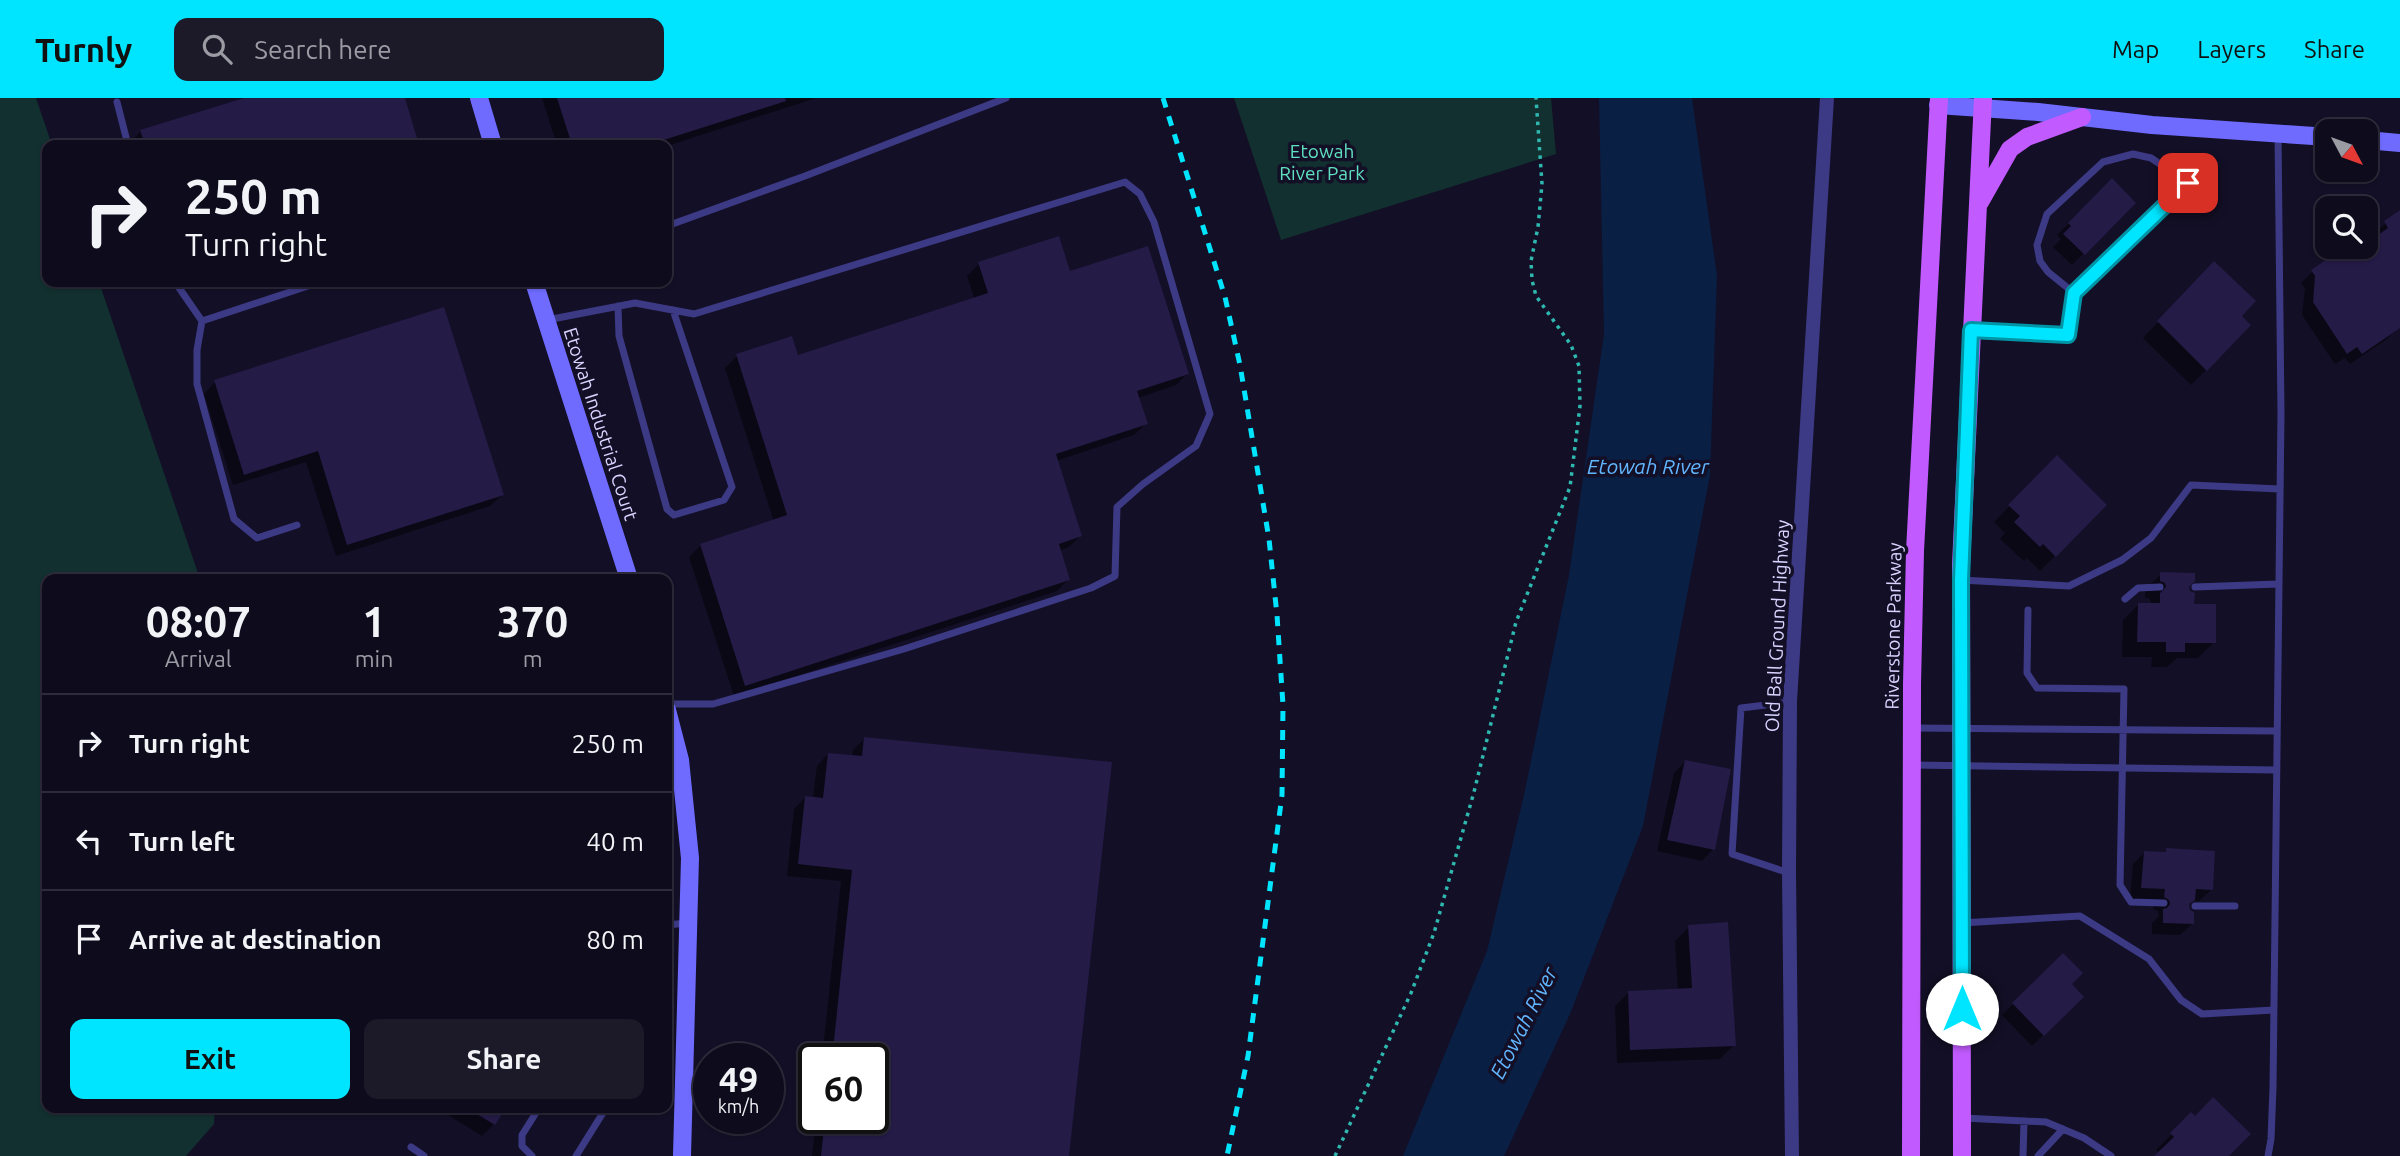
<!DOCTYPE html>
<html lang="en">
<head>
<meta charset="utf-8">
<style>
	:root { --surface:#0e0b1c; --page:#1c1929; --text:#f1f3f6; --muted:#9b9ba3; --line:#2e2b3b; --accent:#00e5ff }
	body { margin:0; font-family:Ubuntu,sans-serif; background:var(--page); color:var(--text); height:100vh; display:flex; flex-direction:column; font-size:26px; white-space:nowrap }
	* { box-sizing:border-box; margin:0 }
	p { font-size:23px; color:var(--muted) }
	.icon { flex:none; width:38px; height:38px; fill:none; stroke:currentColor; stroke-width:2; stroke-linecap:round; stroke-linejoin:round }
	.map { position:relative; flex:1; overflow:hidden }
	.sheet { position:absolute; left:42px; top:476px; width:630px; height:539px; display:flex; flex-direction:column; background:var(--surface); border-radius:14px; box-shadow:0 2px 5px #0004,0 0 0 2px var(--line) }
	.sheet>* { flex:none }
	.guide { position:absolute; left:42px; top:42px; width:630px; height:147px; border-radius:14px; box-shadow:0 2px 5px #0004,0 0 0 2px var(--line); background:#0e0b1c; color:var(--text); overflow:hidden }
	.needle { width:46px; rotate:131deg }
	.fabs { position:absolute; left:2315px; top:21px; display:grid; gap:14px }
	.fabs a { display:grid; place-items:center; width:63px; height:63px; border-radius:14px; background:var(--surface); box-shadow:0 2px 5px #0004,0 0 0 2px var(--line); font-size:35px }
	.speed { position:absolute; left:693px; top:945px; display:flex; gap:14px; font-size:35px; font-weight:700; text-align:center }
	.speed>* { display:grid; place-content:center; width:91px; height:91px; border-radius:50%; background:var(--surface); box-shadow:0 2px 5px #0004,0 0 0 2px var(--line); line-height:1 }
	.speed small { font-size:18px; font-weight:400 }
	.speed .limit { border:4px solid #111; border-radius:10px; background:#fff; color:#111 }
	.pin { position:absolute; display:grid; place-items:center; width:60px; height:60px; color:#fff; margin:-30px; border-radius:14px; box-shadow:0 4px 10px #0006 }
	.me { position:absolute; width:77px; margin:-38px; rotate:0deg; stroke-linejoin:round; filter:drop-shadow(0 0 5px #0008) }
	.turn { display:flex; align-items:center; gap:24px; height:147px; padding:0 28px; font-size:32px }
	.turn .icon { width:91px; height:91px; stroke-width:2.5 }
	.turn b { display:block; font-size:49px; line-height:60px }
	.eta { display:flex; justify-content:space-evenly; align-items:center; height:119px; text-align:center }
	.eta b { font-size:42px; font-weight:700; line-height:49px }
	.button { display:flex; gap:14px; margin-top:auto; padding:14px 28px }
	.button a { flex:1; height:80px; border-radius:14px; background:var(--accent); color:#111; font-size:28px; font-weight:700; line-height:80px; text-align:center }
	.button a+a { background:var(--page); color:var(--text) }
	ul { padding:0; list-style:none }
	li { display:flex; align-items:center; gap:21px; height:98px; padding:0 28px; border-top:2px solid var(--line) }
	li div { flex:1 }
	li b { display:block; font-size:26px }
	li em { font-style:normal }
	header { display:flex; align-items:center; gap:42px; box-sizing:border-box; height:98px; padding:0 35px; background:var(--accent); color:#111 }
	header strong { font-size:33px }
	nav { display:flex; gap:38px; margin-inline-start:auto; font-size:24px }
	.search { width:490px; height:63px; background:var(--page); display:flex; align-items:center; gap:18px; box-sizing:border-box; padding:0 24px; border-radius:14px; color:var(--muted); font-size:26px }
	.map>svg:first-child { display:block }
	.green { fill:#12302f }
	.water { fill:#0a1f44 }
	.shadow { fill:#0007 }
	.building { fill:#241b47 }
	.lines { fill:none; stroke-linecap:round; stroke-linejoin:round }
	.path { stroke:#2fb8b0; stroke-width:3.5; stroke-dasharray:3.5 5; stroke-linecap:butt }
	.lane { stroke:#3d3a85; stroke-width:7 }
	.street { stroke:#3d3a85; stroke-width:14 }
	.secondary { stroke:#6f6bff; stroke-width:18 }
	.primary { stroke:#c25bff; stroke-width:18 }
	.rail { stroke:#00e5ff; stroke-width:5; stroke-dasharray:10 9; stroke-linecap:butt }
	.route-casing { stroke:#0095a6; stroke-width:18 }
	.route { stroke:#00e5ff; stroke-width:12 }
	.labels { text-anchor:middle; stroke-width:7; stroke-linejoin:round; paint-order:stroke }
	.park-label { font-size:19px; fill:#5fe0c0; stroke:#130f26 }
	.street-label { font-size:19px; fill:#d9d4ff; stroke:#130f26 }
	.water-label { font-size:21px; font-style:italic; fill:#62b6ff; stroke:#130f26 }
</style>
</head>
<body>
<header>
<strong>Turnly</strong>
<div class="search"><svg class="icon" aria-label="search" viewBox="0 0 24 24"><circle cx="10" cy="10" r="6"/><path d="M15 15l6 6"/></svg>Search here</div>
<nav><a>Map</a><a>Layers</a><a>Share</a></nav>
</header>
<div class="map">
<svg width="2400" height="1058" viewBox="0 0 2400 1058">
	<rect width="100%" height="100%" fill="#130f26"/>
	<path class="green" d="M 0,0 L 36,0 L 52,47 L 47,47 L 47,184 L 99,184 L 200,481 L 47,481 L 47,1010 L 215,1010 L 214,1026 L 186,1058 L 0,1058 Z
		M 1234,0 L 1551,0 L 1556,56 L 1281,142 Z"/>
	<path class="water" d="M 1599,0 L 1692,0 L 1717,178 L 1710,377 L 1643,728 L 1570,916 L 1504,1058 L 1403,1058 L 1487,853 L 1524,697 L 1569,477 L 1604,236 Z"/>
	<path class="shadow" d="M 250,0 L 403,0 L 417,47 L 131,47 L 130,45 L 141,33 Z
		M 542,0 L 816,0 L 667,48 L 557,47 Z
		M 2112,83 L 2134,105 L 2072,167 L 2053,149 L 2061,141 L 2057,137 Z
		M 2400,114 L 2398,229 L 2387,241 L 2350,266 L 2345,260 L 2335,266 L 2302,217 L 2305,190 L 2301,185 L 2313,173 L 2350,158 L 2366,149 L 2376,140 L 2373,136 Z
		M 979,166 L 1069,175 L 1187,276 L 1176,287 L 1138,300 L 1146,326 L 1134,337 L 1056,363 L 1080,438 L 1069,449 L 1059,453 L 1068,482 L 1057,493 L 734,598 L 689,459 L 701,447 L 774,424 L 725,270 L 737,258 L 796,259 L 975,202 L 967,178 Z
		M 2199,181 L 2239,219 L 2206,272 L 2191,287 L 2143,240 Z
		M 215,284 L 502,397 L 490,408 L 336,458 L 306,364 L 233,387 L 204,296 Z
		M 2057,360 L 2105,407 L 2040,473 L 2027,460 L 2024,463 L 2000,441 L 2005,435 L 1994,424 Z
		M 2161,476 L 2187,488 L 2193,508 L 2214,544 L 2198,560 L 2177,560 L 2167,569 L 2151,569 L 2152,559 L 2122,559 L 2123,522 L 2138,507 L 2152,507 L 2150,501 L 2145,499 L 2145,492 Z
		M 865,640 L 1068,1058 L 812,1058 L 816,1020 L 873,1020 L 873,961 L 822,961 L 841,783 L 787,778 L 794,711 L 805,700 L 813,700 L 817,668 L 828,656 L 852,659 L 853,652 Z
		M 1685,664 L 1713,751 L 1702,763 L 1657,753 L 1674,675 Z
		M 2167,752 L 2211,792 L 2199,803 L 2192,803 L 2188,807 L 2192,826 L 2180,837 L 2152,836 L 2152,825 L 2159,818 L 2158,813 L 2153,811 L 2154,802 L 2130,801 L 2133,766 L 2144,755 L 2163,756 Z
		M 1689,829 L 1734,947 L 1720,961 L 1617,965 L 1615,908 L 1629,894 L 1678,892 L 1675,843 Z
		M 2063,858 L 2069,886 L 2082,899 L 2032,948 L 2002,917 Z
		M 437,1010 L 504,1010 L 494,1026 L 482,1038 Z
		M 2191,1017 L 2226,1058 L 2157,1058 L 2159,1055 L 2156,1052 Z"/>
	<path class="building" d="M 244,0 L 405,0 L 419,47 L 145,47 L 140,32 Z
		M 557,0 L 785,0 L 786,3 L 648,47 L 572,47 Z
		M 2112,80 L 2136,105 L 2085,157 L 2063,136 L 2071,128 L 2068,125 Z
		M 2400,112 L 2400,230 L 2362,256 L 2357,249 L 2347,256 L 2313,204 L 2315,178 L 2311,172 L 2345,149 L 2351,156 L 2361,149 L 2366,149 L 2366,145 L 2388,130 L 2384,123 Z
		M 1059,138 L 1070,173 L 1148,148 L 1189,276 L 1137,293 L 1148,326 L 1056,356 L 1082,438 L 1059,446 L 1070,482 L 745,588 L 700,446 L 787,417 L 736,256 L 792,238 L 798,257 L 988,195 L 978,164 Z
		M 2214,163 L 2256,203 L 2242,218 L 2251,227 L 2207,273 L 2157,223 Z
		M 444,209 L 504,397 L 347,447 L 318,353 L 244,377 L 214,282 Z
		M 2057,357 L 2107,407 L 2056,459 L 2043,446 L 2040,449 L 2014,424 L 2020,418 L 2008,407 Z
		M 2160,474 L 2195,475 L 2195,483 L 2189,489 L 2190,493 L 2195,495 L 2194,506 L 2216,506 L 2216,545 L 2185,545 L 2185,554 L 2166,554 L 2166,544 L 2137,544 L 2138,505 L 2160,505 L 2160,495 L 2166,489 L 2165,485 L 2160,483 Z
		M 864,639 L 1112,664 L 1069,1058 L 821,1058 L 825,1020 L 873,1020 L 873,961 L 832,961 L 852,772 L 798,766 L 805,698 L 823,700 L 828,655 L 862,658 Z
		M 1685,662 L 1731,671 L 1715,752 L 1667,742 Z
		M 2166,750 L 2215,753 L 2213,792 L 2196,791 L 2195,802 L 2189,806 L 2190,812 L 2194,814 L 2194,826 L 2163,825 L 2163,811 L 2167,810 L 2170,806 L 2169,802 L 2164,799 L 2165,791 L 2141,790 L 2144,753 L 2166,754 Z
		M 1728,824 L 1736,948 L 1630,952 L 1628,893 L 1692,890 L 1688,827 Z
		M 2063,855 L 2083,875 L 2072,886 L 2084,899 L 2044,938 L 2012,905 Z
		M 2213,999 L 2251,1036 L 2229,1058 L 2154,1058 L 2174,1039 L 2170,1035 L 2191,1014 L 2195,1018 Z
		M 467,1010 L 506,1010 L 495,1027 Z"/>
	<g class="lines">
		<path class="path" d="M 1335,1058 L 1411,895 L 1434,835 L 1474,694 L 1516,524 L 1570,389 L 1580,308 L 1579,268 L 1571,247 L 1536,198 L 1532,182 L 1531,163 L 1538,129 L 1542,86 L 1536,0"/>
		<path class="lane" d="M 117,4 L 128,47
			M 667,128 L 805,78 L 1006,0
			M 175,184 L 202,223 L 320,184
			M 618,208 L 619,238 L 667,411 L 674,417 L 724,402 L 732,389 L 673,212
			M 547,222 L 635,205 L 694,216 L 1125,84 L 1140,96 L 1154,124 L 1210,316 L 1196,348 L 1143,386 L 1117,409 L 1115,478 L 1091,490 L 904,551 L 713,606 L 667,606
			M 202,223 L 197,252 L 197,286 L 234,421 L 257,440 L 297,427
			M 1972,233 L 2068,237 L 2074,195 L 2188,85 L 2151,60 L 2133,56 L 2103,64 L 2047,116 L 2037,147 L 2040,163 L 2048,174 L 2074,195
			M 1961,482 L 2069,488 L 2122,462 L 2151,440 L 2191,387 L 2280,391
			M 2195,489 L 2278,486
			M 2125,501 L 2138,490 L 2160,489
			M 2028,512 L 2027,575 L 2037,590 L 2124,591 L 2120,787 L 2131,804 L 2164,805
			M 1913,630 L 2276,633
			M 1913,667 L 2276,672
			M 1789,775 L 1732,756 L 1741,610 L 1790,604
			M 2195,808 L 2235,808
			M 1961,825 L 2080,818 L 2149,861 L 2181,902 L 2202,916 L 2274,912
			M 667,827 L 687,825
			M 1963,1020 L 2046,1024 L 2084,1040 L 2111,1058
			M 411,1049 L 424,1058
			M 532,1058 L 522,1048 L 522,1037 L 539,1010
			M 576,1058 L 606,1010
			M 2023,1058 L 2024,1023
			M 2038,1058 L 2063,1031
			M 2268,1058 L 2271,1041 L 2273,990 L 2281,316 L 2278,36"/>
		<path class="street" d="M 1792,1058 L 1789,775 L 1790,603 L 1827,0"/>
		<path class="secondary" d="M 479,0 L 493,47
			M 1938,7 L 2038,14 L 2152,27 L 2328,39
			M 2366,42 L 2400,45
			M 534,184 L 629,481
			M 667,612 L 680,662 L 690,760 L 682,1058"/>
		<path class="primary" d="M 1980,104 L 2010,51 L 2027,39 L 2082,19
			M 1911,1058 L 1912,586 L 1915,453 L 1939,0
			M 1962,1058 L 1961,467 L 1983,0"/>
		<path class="rail" d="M 1163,0 L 1225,199 L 1240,267 L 1269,441 L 1277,517 L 1283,607 L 1282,697 L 1248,958 L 1227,1058"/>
	</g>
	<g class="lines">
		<defs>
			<path id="route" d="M 1962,911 L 1961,482 L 1971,232 L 2068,237 L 2074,195 L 2188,85"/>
		</defs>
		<use href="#route" class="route-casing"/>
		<use href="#route" class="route"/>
	</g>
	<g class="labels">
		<g class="park-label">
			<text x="1322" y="60">Etowah<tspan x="1322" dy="22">River Park</tspan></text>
		</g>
		<g class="street-label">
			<text transform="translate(601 326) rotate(72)" y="7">Etowah Industrial Court</text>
			<text transform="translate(1777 528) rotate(-87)" y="7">Old Ball Ground Highway</text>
			<text transform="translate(1893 528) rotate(-89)" y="7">Riverstone Parkway</text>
		</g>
		<g class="water-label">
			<text x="1648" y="376">Etowah River</text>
			<text transform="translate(1524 925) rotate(-63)" y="7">Etowah River</text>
		</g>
	</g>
</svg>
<div class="fabs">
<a><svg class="needle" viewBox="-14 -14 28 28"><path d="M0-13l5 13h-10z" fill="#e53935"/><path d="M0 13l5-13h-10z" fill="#9b9ba3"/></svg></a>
<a><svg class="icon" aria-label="search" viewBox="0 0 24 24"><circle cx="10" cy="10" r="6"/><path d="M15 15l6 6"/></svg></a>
</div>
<div class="speed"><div>49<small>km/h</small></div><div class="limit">60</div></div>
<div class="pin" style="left:2188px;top:85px;background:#d93025"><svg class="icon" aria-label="arrive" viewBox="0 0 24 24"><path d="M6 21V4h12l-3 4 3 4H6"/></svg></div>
<svg class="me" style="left:1962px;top:911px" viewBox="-20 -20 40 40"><circle r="19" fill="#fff"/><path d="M0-13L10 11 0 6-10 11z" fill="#00e5ff"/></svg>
<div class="guide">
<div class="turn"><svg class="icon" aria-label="right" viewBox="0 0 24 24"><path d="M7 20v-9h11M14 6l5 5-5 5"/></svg><div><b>250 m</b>Turn right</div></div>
</div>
<section class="sheet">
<div class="eta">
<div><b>08:07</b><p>Arrival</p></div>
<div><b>1</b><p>min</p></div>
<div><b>370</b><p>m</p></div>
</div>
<ul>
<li><svg class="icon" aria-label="right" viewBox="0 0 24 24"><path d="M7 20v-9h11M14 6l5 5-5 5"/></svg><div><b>Turn right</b></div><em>250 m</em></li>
<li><svg class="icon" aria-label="left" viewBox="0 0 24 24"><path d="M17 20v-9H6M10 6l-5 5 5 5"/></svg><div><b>Turn left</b></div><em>40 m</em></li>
<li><svg class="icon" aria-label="arrive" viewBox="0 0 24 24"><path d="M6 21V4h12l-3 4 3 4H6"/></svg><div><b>Arrive at destination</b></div><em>80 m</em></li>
</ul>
<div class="button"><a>Exit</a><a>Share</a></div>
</section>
</div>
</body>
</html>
